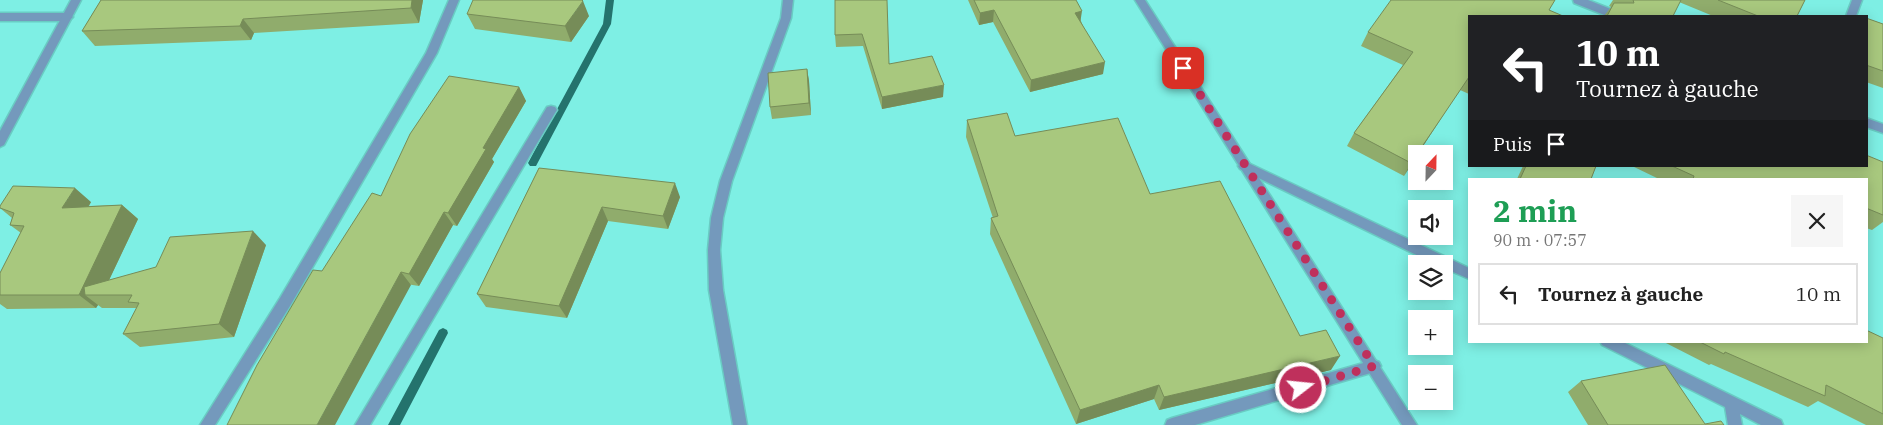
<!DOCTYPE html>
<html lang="fr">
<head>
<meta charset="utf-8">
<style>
	:root { --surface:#fff; --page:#f6f6f6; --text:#222; --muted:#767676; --line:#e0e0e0 }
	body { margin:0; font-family:"IBM Plex Serif",serif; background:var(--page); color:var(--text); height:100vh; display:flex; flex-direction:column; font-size:19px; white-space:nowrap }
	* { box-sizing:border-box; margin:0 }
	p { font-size:16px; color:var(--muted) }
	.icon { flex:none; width:28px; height:28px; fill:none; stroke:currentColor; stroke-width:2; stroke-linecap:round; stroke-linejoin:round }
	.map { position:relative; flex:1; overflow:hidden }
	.sheet { position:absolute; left:1468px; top:178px; width:400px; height:165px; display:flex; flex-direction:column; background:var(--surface); border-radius:0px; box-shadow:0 2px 12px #0003 }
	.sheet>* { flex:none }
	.banner { position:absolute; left:1468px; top:15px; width:400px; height:152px; border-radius:0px; box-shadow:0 2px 12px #0003; background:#202124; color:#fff; overflow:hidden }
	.needle { width:32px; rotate:22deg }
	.fabs { position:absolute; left:1408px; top:145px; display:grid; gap:10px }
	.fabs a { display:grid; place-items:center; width:45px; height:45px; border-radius:0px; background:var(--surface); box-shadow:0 2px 12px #0003; font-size:25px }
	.pin { position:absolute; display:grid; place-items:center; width:42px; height:42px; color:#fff; margin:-21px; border-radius:10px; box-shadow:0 2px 8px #0006 }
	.me { position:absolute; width:55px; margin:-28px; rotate:74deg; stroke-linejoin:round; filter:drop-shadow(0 0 4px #0008) }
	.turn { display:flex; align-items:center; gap:18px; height:105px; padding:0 25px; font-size:22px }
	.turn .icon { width:65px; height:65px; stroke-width:2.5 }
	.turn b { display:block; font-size:35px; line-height:42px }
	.then { display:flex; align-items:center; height:48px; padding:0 25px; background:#0003; gap:10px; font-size:19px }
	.round { display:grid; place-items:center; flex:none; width:52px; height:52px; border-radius:0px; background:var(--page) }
	.overview { display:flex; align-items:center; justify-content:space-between; height:85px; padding:0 25px }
	h1 { font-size:30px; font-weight:700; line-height:38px; color:#1e9e55 }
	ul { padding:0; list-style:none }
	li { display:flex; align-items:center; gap:15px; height:62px; margin:0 10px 8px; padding:0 15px; border:2px solid var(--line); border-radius:0px }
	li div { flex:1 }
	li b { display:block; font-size:19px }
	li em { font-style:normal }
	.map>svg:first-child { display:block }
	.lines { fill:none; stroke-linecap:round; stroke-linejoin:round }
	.stream { fill:#24736d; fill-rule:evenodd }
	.service-casing { stroke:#69ccc3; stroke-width:3 }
	.minor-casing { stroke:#69ccc3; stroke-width:3 }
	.tertiary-casing { stroke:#69ccc3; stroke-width:3 }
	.service { fill:#7499bc; fill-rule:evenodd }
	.minor { fill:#7499bc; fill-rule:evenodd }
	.tertiary { fill:#7499bc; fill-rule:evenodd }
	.wall { fill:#90ac6c }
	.shaded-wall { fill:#768c58 }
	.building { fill:#a8c87e; stroke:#768c58 }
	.route { stroke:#bf305c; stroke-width:9; stroke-dasharray:0 16.2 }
</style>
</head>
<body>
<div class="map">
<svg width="1883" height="425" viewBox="0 0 1883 425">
	<rect width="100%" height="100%" fill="#7eefe4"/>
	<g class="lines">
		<path class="stream" d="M 606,0 L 614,0 L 611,24 L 536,166 L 530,166 L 528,163 L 603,24 Z
			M 443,328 L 447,330 L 448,333 L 400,425 L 388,425 L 439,330 Z"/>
		<defs>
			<path id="service" d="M 0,13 L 68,13 L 73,17 L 68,21 L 0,21 Z"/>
			<path id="minor" d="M 71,0 L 81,0 L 4,145 L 0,147 L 0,131 Z
				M 449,0 L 459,0 L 437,53 L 290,306 L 215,425 L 200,425 L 280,298 L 426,53 Z
				M 783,0 L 793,0 L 791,18 L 732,181 L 723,218 L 720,250 L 723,290 L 747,425 L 733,425 L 709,290 L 708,250 L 711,218 L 720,181 L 781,18 Z
				M 1852,0 L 1862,0 L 1856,16 L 1846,16 Z
				M 551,106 L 555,107 L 557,110 L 555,113 L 370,425 L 355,425 L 547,107 Z
				M 1244,161 L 1469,268 L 1469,279 L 1444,268 L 1444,264 L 1435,264 L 1240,169 L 1238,166 Z
				M 1600,341 L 1621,341 L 1781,420 L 1783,425 L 1761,425 L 1740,414 L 1742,425 L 1728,425 L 1725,407 L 1602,345 Z
				M 1374,360 L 1379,362 L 1381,366 L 1379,370 L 1374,372 L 1195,425 L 1165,425 L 1167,420 L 1172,418 Z"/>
			<path id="tertiary" d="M 1135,0 L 1145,0 L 1417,425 L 1402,425 Z
				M 1573,0 L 1588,0 L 1621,13 L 1622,16 L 1607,16 L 1574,3 Z
				M 1866,118 L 1883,124 L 1883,133 L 1866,127 Z"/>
		</defs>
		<use href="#service" class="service-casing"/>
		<use href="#minor" class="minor-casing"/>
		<use href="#tertiary" class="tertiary-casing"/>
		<use href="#service" class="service"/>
		<use href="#minor" class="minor"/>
		<use href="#tertiary" class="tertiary"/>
	</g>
	<path class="wall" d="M 101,0 L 423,0 L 419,23 L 254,33 L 251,40 L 95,46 L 82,31 Z
		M 835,0 L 890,64 L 943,97 L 882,109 L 863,46 L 836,47 L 835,35 Z
		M 968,0 L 1076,0 L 1081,21 L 1103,74 L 1030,92 L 993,22 L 979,25 Z
		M 1613,0 L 1805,0 L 1797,16 L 1713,16 L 1679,2 L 1673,16 L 1604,16 L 1611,7 L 1609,6 Z
		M 467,14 L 589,16 L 571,42 L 475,29 Z
		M 1469,16 L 1469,94 L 1460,90 L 1416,154 L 1416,157 L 1404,176 L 1347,146 L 1354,133 L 1403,65 L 1361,46 L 1368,32 Z
		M 1866,18 L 1883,24 L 1883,88 L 1866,82 Z
		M 807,69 L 809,81 L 811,115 L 772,119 L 770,107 Z
		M 519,87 L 526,101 L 492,159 L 494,162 L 457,226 L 453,225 L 419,286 L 322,271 L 381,196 Z
		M 967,120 L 1015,136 L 1150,194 L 1300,336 L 1331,370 L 1159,410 L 1154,399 L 1076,424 L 990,234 L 991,218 L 993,218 L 966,137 Z
		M 1883,162 L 1883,222 L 1872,230 L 1866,228 L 1866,179 L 1659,179 L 1632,166 L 1866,166 Z
		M 1523,166 L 1596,166 L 1591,179 L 1517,179 Z
		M 539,168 L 680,197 L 668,229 L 608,221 L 567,318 L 486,307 L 477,294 Z
		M 91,202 L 89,206 L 122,205 L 138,219 L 109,280 L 266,245 L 234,337 L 140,347 L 123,334 L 136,309 L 136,308 L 102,308 L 98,305 L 96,308 L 7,309 L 0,304 L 0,273 L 21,233 L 10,225 L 12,218 L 0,208 L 0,206 Z
		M 1883,338 L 1883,425 L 1866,425 L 1818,401 L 1808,407 L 1711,364 L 1709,365 L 1662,341 L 1866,341 Z
		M 1581,381 L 1705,424 L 1724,425 L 1588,425 L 1568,392 Z"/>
	<path class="shaded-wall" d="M 412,0 L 423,0 L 419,23 L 411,8 Z
		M 583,1 L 589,16 L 571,42 L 565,26 Z
		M 994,10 L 993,22 L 979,25 L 980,13 Z
		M 1082,11 L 1080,24 L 1075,13 Z
		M 243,19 L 254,33 L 251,40 L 240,26 Z
		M 1105,62 L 1103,74 L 1030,92 L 1031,80 Z
		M 807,69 L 809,81 L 811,115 L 809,103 Z
		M 1468,77 L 1418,154 L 1417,154 Z
		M 944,85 L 943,97 L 882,109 L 882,97 Z
		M 519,87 L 526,101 L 492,159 L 494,162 L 457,226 L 448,213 L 483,148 Z
		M 1416,155 L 1416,157 L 1404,176 L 1411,163 Z
		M 675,183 L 680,197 L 668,229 L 663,216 Z
		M 75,188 L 91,202 L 79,222 L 62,208 Z
		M 122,205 L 138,219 L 102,295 L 85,295 L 98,305 L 96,308 L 79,295 Z
		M 602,207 L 608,221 L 567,318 L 559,306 Z
		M 444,212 L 453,225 L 419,286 L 409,274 Z
		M 253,231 L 266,245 L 234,337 L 219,324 Z
		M 401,272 L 411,285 L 335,425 L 317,425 Z
		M 1340,356 L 1331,370 L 1159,410 L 1164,397 Z
		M 1159,385 L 1154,399 L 1076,424 L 1080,410 Z"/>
	<path class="building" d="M 101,0 L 412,0 L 411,8 L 243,19 L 240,26 L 82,31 Z
		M 473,0 L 582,0 L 583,1 L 565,26 L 467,14 Z
		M 835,0 L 887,0 L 889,64 L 932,56 L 944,85 L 882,97 L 862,34 L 835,35 Z
		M 974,0 L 1076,0 L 1082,11 L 1075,13 L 1105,62 L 1031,80 L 994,10 L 980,13 Z
		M 1391,0 L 1555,0 L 1549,10 L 1563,16 L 1469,16 L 1469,77 L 1417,154 L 1416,154 L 1416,155 L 1411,163 L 1354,133 L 1413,52 L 1368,32 Z
		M 1633,0 L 1681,0 L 1673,16 L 1607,16 L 1614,3 L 1634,3 Z
		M 1718,0 L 1805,0 L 1797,16 L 1758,16 Z
		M 1866,18 L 1883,24 L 1883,71 L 1866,65 Z
		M 807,69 L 809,103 L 770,107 L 768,73 Z
		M 449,76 L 519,87 L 483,148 L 486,149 L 448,213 L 444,212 L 409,274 L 401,272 L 317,425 L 227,425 L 257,365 L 313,270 L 322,271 L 372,193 L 381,196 L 410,134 Z
		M 1007,113 L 1015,136 L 1118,118 L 1150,194 L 1220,181 L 1300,336 L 1326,330 L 1340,356 L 1164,397 L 1159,385 L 1080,410 L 991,218 L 998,216 L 967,120 Z
		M 1866,155 L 1883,162 L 1883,215 L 1866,208 L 1866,179 L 1693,179 L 1694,176 L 1672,166 L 1866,166 Z
		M 1526,166 L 1596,166 L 1591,179 L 1520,179 Z
		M 539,168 L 675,183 L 663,216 L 602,207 L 559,306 L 477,294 Z
		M 13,186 L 75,188 L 62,208 L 122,205 L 79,295 L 0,295 L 0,273 L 24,226 L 10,225 L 14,213 L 0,208 L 0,206 Z
		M 253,231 L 219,324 L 123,334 L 139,303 L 128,302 L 132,295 L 85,295 L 84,287 L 156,267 L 170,237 Z
		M 1866,330 L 1883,338 L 1883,414 L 1826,385 L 1825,396 L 1725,352 L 1724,354 L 1698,341 L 1866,341 Z
		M 1665,365 L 1705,424 L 1721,421 L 1724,425 L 1608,425 L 1581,381 Z"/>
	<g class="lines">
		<path class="route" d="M 1183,68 L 1374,366 L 1301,388"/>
	</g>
</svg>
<div class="fabs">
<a><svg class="needle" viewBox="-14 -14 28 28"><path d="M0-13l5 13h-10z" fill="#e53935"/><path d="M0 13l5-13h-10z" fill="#767676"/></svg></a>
<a><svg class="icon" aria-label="sound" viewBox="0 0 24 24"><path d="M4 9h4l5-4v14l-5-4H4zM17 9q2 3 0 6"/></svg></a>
<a><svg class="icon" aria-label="layers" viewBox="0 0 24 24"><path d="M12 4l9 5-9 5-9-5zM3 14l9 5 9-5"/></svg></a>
<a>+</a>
<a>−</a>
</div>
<div class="pin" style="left:1183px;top:68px;background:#d93025"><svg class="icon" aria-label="arrive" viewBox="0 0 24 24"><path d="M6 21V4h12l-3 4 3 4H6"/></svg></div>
<svg class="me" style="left:1301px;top:388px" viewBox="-20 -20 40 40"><circle r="17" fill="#bf305c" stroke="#fff" stroke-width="3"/><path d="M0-11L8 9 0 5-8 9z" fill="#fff"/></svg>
<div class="banner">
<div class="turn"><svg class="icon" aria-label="left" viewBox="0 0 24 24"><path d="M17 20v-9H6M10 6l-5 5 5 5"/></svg><div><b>10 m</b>Tournez à gauche</div></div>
<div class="then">Puis<svg class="icon" aria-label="arrive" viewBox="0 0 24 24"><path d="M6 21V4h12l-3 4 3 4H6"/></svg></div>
</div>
<section class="sheet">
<div class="overview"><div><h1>2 min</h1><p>90 m · 07:57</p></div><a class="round"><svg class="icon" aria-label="close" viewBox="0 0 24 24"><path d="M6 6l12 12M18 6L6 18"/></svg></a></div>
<ul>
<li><svg class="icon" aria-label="left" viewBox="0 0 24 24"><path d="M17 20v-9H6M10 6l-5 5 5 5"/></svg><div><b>Tournez à gauche</b></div><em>10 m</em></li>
</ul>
</section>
</div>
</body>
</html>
